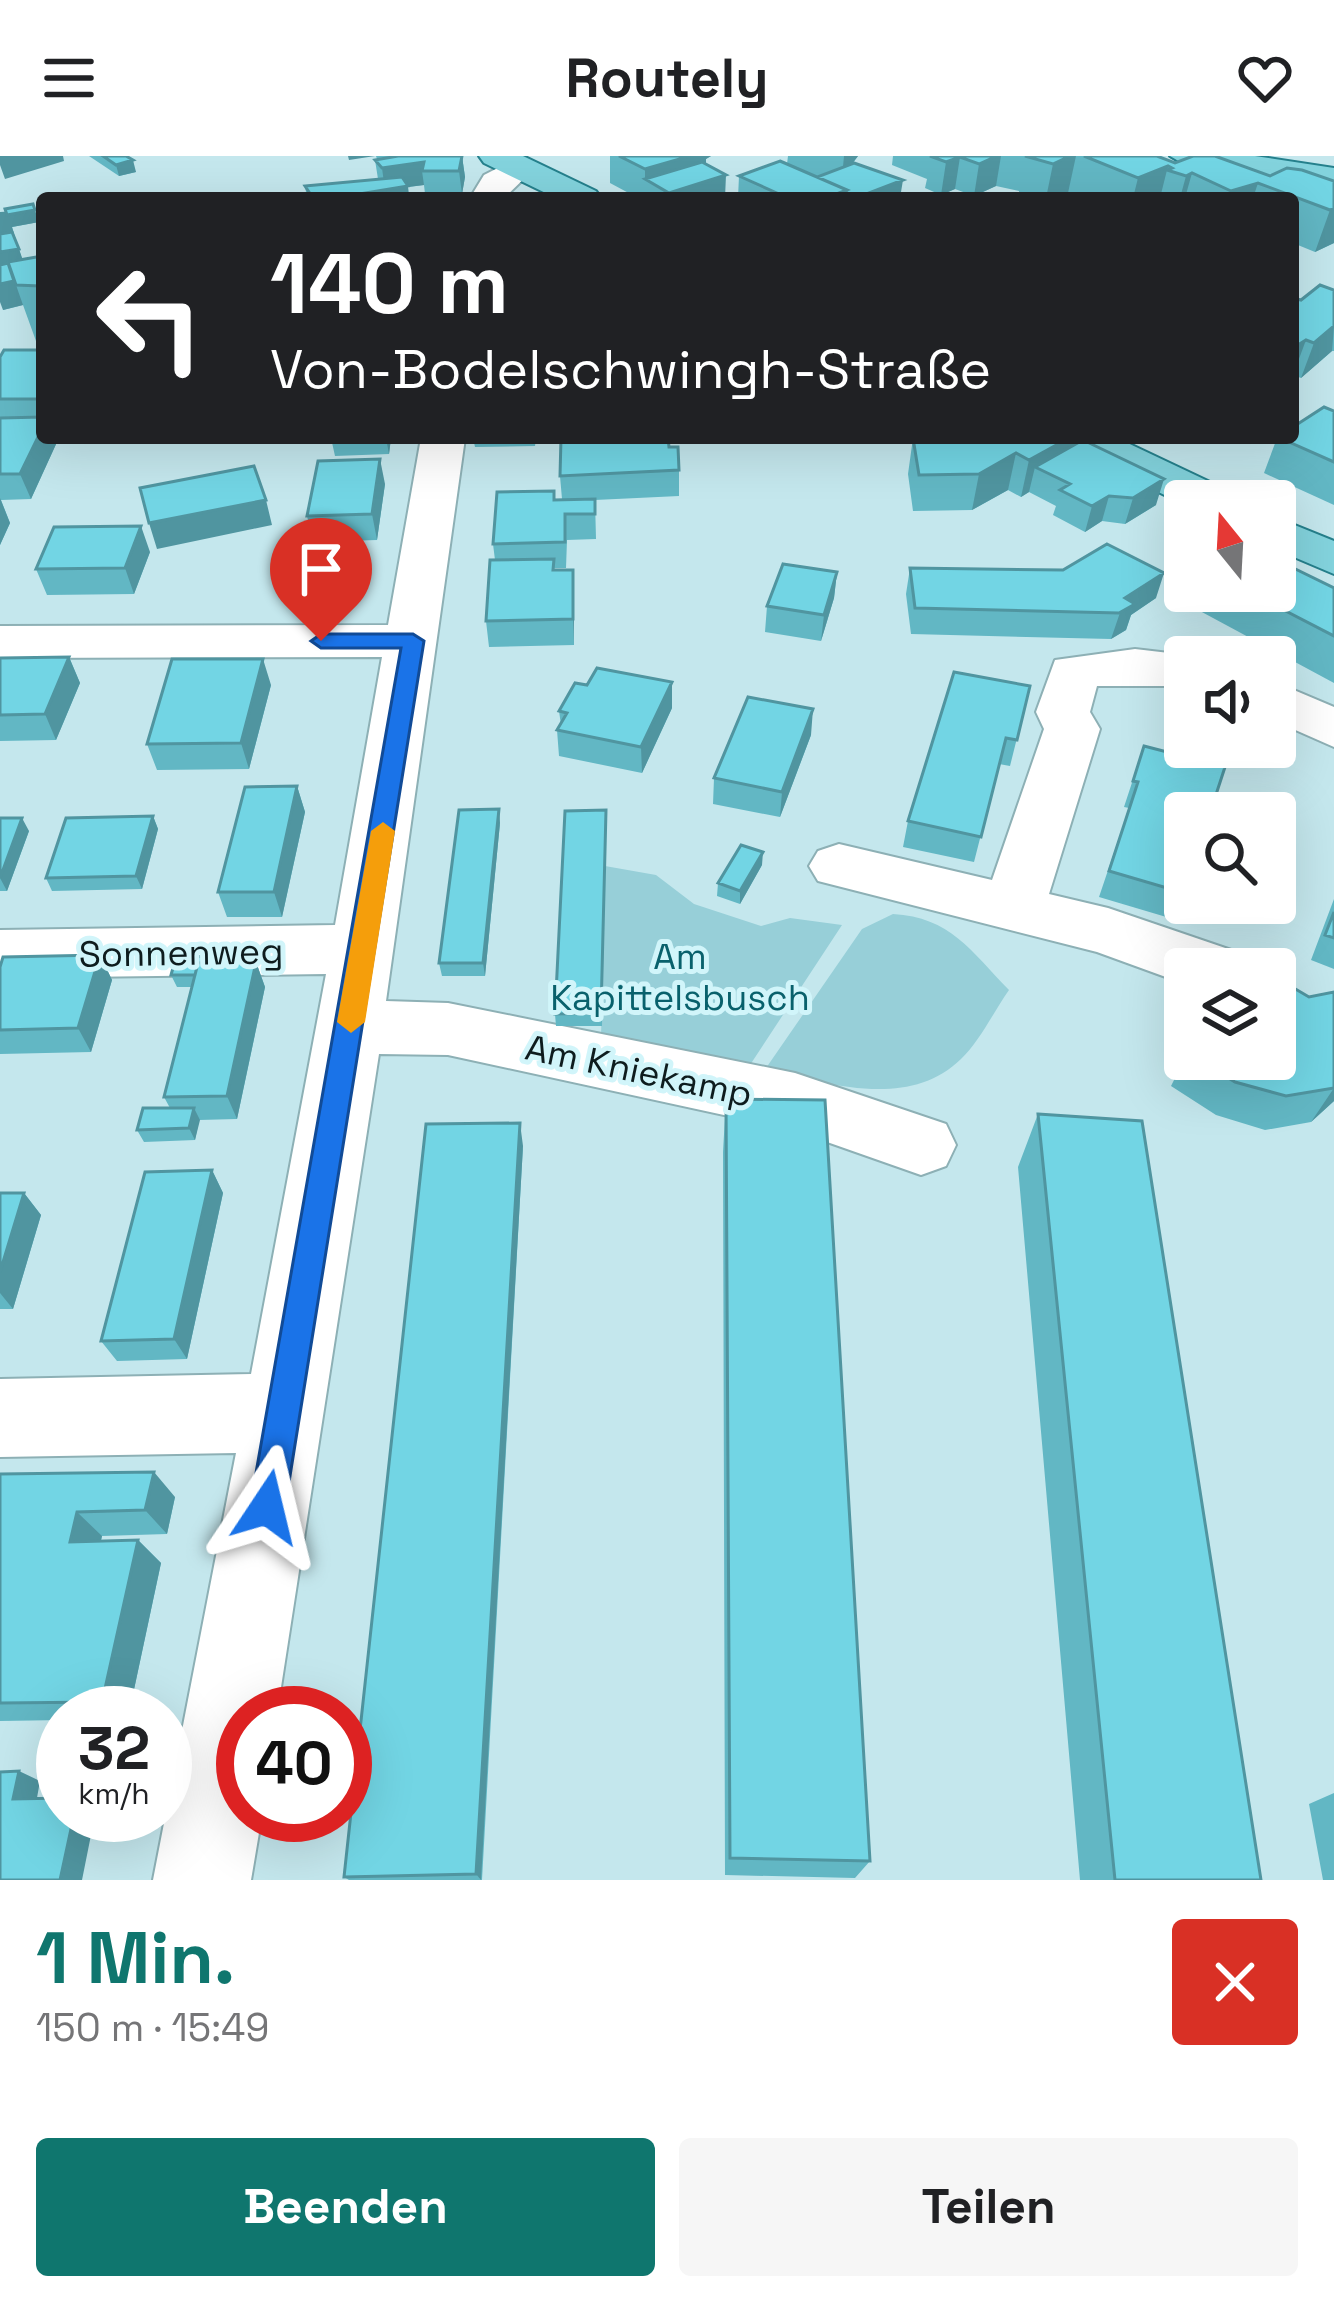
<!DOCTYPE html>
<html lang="de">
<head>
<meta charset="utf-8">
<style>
	:root { --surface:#fff; --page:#f6f6f6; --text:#202124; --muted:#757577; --accent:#0f766e }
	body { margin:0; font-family:"Space Grotesk",sans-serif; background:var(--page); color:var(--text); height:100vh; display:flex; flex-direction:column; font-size:45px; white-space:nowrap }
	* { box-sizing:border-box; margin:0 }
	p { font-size:39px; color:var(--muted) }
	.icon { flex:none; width:66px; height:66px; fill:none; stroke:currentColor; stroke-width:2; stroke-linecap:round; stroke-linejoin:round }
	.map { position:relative; height:1724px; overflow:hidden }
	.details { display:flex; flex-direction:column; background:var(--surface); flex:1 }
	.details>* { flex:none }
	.hud { position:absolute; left:36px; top:36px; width:1263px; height:252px; border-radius:12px; box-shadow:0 12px 48px #0002; background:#202124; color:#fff; overflow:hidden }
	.needle { width:78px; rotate:342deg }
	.buttons { position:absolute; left:1164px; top:324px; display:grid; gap:24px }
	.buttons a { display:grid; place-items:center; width:132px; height:132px; border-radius:12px; background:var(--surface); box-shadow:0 12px 48px #0002; font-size:60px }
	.speed { position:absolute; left:36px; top:1530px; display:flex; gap:24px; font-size:60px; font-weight:700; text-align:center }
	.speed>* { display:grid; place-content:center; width:156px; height:156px; border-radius:50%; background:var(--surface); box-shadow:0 12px 48px #0002; line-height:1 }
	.speed small { font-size:30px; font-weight:400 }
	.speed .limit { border:18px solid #d22; background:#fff; color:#111 }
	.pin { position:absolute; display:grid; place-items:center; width:102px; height:102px; color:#fff; margin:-123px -51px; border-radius:50% 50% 50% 0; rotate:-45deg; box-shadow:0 0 12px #0007 }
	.pin .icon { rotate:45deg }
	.me { position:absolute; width:132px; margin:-66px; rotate:10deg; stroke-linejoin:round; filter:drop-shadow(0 0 9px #0008) }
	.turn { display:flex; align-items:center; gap:42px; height:252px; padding:0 36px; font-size:54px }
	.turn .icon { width:156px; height:156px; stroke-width:2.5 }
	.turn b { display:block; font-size:84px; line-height:102px }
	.round { display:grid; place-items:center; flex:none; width:126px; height:126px; border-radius:12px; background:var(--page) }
	.overview { display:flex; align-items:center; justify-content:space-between; height:204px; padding:0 36px }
	h1 { font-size:72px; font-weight:600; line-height:90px; color:var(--accent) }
	.button { display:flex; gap:24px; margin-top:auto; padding:24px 36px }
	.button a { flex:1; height:138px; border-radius:12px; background:var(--accent); color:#fff; font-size:48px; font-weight:600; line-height:138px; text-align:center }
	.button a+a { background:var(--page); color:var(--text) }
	header { display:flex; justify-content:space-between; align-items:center; height:156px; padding:0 36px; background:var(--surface); font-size:54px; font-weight:600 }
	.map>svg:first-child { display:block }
	.green { fill:#97cfd8 }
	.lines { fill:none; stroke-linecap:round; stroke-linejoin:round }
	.minor-casing { stroke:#8db0b5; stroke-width:4 }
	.major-casing { stroke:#25808c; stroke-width:4 }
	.minor { fill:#fff; fill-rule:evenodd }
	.major { fill:#83d3dd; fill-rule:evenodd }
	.wall { fill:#62b7c4 }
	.shaded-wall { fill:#5095a0 }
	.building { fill:#72d5e4; stroke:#5095a0; stroke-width:3 }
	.route { fill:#1a73e8; stroke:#114b97; stroke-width:3 }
	.slow { fill:#f59e0b }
	.labels { text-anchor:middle; stroke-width:10; stroke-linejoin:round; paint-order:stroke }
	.street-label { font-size:36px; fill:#0e1c1e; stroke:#d1f5fa }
	.park-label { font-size:36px; fill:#09616c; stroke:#d1f5fa }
</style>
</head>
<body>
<header><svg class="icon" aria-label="menu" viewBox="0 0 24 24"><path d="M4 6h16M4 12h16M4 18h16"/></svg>Routely<svg class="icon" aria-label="heart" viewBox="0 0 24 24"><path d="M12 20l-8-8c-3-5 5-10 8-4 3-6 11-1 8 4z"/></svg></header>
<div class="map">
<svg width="1334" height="1724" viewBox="0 0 1334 1724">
	<rect width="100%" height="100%" fill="#c4e7ed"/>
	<path class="green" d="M 605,710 L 656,719 L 694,748 L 761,770 L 790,762 L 842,769 L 750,909 L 601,882 Z
		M 893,758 C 950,761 971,795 1009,834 C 994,855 980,885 961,903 C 908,955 827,926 764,915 L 862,773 Z"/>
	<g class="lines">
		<defs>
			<path id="minor" d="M 519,1 L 536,11 L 504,42 L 470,42 L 484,19 Z
				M 421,282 L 465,282 L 386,845 L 448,847 L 795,917 L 946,968 L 956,989 L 946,1010 L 921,1019 L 793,974 L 448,899 L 379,898 L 277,1557 L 243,1557 L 243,1659 L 262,1659 L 251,1724 L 153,1724 L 236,1297 L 0,1301 L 0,1223 L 251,1218 L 326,818 L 0,822 L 0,774 L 335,769 L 382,501 L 0,502 L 0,470 L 388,469 Z
				M 1135,493 L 1203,501 L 1185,501 L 1185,530 L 1097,530 L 1090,556 L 1100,573 L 1049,738 L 1108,752 L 1237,796 L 1246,813 L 1185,813 L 1185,828 L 1097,796 L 818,725 L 809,710 L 818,695 L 839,688 L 992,724 L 1044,573 L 1036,556 L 1055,504 Z
				M 1275,526 L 1334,551 L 1334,591 L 1275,565 Z"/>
			<path id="major" d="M 479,0 L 523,0 L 596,35 L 601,42 L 556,42 L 484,7 Z
				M 1170,0 L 1255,0 L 1334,12 L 1334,32 L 1187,10 Z
				M 1060,282 L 1117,282 L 1229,335 L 1236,345 L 1185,345 L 1185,349 L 1066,291 Z
				M 1275,361 L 1334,385 L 1334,418 L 1275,393 Z"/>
		</defs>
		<use href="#minor" class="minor-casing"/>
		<use href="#major" class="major-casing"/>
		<use href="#minor" class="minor"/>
		<use href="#major" class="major"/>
	</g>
	<path class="wall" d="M 89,0 L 126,0 L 136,16 L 119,20 Z
		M 376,0 L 462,0 L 465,21 L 462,38 L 425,38 L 424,29 L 408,31 L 409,42 L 307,42 L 305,30 L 378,23 L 375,4 L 377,3 Z
		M 610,0 L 711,0 L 706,3 L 706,9 L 725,42 L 638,42 L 610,27 Z
		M 788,0 L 858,0 L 852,8 L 900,42 L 738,42 L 739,20 L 787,8 Z
		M 893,0 L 1157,0 L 1175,7 L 1270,20 L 1334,25 L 1334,87 L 1315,96 L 1293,87 L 1293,42 L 1079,42 L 1068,37 L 1058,42 L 1019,42 L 1019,35 L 996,30 L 974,40 L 955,33 L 941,39 L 925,32 L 927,23 L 892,9 Z
		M 5,53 L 39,66 L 12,71 L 22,103 L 42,100 L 42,185 L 36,185 L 23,149 L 3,154 Z
		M 1334,134 L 1334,195 L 1332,195 L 1301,222 L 1293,219 L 1301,144 Z
		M 42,194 L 42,282 L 57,286 L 31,343 L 1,344 L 10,367 L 0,389 L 0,201 Z
		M 1334,255 L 1334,349 L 1264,317 L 1277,282 L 1293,282 Z
		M 331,282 L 391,282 L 389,298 L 335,300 Z
		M 473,282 L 536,282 L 535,290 L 475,291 Z
		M 872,282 L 898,282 L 897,285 L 872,285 Z
		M 913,282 L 1083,284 L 1156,349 L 1125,368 L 1102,365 L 1085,376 L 1053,359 L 1056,350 L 1029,336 L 1021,341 L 1008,334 L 972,354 L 913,355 L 908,318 Z
		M 669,291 L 679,314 L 679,340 L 595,344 L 596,383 L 567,384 L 566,412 L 554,412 L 554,414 L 573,414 L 574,489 L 489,491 L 486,465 L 495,404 L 493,388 L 555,344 L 562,343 L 560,320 Z
		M 385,328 L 377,384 L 313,386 L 307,360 Z
		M 150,396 L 134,438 L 47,439 L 36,413 Z
		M 910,412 L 1156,442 L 1131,459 L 1126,474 L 1111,483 L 911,478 L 906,438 Z
		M 837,416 L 834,442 L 821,485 L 765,476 L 767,450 Z
		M 1334,432 L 1334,527 L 1200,455 L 1208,435 Z
		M 69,501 L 80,527 L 56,584 L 0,585 L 0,502 Z
		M 271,529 L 249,613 L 157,614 L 147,588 Z
		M 1030,530 L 1010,610 L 999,608 L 974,706 L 903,691 L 908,665 Z
		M 672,552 L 642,617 L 559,600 L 557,574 L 561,569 L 559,555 Z
		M 811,579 L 780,661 L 713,648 L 714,622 Z
		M 1144,590 L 1185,735 L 1173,763 L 1099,741 L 1129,652 L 1124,651 Z
		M 297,630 L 305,656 L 282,761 L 227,761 L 218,736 Z
		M 606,654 L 602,870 L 556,870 L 555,858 Z
		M 153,660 L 158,673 L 142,733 L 52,735 L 46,722 Z
		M 0,662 L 29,675 L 7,735 L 0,735 Z
		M 500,667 L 485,820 L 442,820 L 439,807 Z
		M 762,709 L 740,748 L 717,740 L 718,727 Z
		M 1334,743 L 1334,813 L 1311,804 Z
		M 100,799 L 112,824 L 91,896 L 0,898 L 0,811 Z
		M 231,800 L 233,806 L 256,806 L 265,831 L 237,963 L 199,964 L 195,984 L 144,986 L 137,974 L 170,952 L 164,941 L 192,831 L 177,831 L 171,819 Z
		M 1334,836 L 1334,945 L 1311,966 L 1265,974 L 1216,959 L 1171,930 L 1178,916 L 1175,895 L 1185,875 L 1185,903 L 1275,903 L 1309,841 Z
		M 726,943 L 870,1705 L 855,1722 L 725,1719 L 723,996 Z
		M 1038,958 L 1261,1724 L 1080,1724 L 1018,1011 Z
		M 523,990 L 482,1724 L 349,1724 L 344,1721 Z
		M 212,1014 L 223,1037 L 187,1203 L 117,1205 L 101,1185 Z
		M 0,1037 L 24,1037 L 41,1059 L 13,1153 L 0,1153 Z
		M 0,1318 L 175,1341 L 167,1378 L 102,1380 L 101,1385 L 138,1384 L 161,1407 L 129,1557 L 63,1557 L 63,1564 L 0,1565 Z
		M 1334,1637 L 1334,1724 L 1323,1724 L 1309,1648 Z"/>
	<path class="shaded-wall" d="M 0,0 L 63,0 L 64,5 L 5,23 L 0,9 Z
		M 348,0 L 375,0 L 349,4 Z
		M 462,0 L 465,21 L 462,38 L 459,15 L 422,15 L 424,29 L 408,31 L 409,42 L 335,42 L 385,34 L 382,12 Z
		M 690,0 L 711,0 L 706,3 L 706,18 L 726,19 L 725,42 L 669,42 L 669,37 L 645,23 L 645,42 L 645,13 Z
		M 844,0 L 858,0 L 842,21 Z
		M 997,0 L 1001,0 L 996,30 L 974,40 L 979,8 Z
		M 1070,0 L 1076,0 L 1068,37 L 1058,42 L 1046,42 L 1053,8 Z
		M 960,1 L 955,33 L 941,39 L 946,6 Z
		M 133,4 L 136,16 L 119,20 L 116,9 Z
		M 1168,10 L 1160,42 L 1133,42 L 1138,22 Z
		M 1192,17 L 1185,42 L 1180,42 L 1186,20 Z
		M 903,24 L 900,42 L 856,42 Z
		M 1258,27 L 1253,42 L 1229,42 L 1231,35 Z
		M 847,34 L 846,42 L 826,42 Z
		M 1334,52 L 1334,87 L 1315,96 L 1330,54 Z
		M 35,54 L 39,66 L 12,71 L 14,78 L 9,79 L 0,94 L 0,56 Z
		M 19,93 L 27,116 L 0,121 L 0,96 Z
		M 42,119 L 42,137 L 40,130 L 16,129 L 23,149 L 3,154 L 0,146 L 0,128 Z
		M 1334,170 L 1332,195 L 1301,222 L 1314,187 Z
		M 1306,184 L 1293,219 L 1293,192 Z
		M 42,273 L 42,282 L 56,282 L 57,286 L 31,343 L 20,318 Z
		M 386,282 L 391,282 L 389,298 Z
		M 1069,282 L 1083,282 L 1076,309 L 1035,311 L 1029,336 L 1021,341 L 1029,304 Z
		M 1016,297 L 1008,334 L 972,354 L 979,318 Z
		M 380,303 L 385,328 L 377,384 L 372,358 Z
		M 1164,323 L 1156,349 L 1125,368 L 1133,342 Z
		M 1109,340 L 1102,365 L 1085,376 L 1092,350 Z
		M 0,342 L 10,367 L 0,389 Z
		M 266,344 L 272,369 L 157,393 L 149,367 Z
		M 141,370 L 150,396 L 134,438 L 125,412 Z
		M 573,414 L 574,440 L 574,489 L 573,463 Z
		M 837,416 L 834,442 L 821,485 L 824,459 Z
		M 1164,417 L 1156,442 L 1131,459 L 1126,474 L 1111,483 L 1125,442 Z
		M 69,501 L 80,527 L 56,584 L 45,558 Z
		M 263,503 L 271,529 L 249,613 L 241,587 Z
		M 672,526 L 672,552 L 642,617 L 641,591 Z
		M 813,553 L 811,579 L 780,661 L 782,636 Z
		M 297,630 L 305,656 L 282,761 L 274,736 Z
		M 499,653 L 500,667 L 485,820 L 483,807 Z
		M 153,660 L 158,673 L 142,733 L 136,720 Z
		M 22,662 L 29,675 L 7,735 L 0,722 Z
		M 763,696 L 762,709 L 740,748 L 740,735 Z
		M 100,799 L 112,824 L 91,896 L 78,872 Z
		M 256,806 L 265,831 L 237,963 L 227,940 Z
		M 1334,932 L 1334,945 L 1311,966 Z
		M 194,952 L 200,964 L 195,984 L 189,972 Z
		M 520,967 L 523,990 L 481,1724 L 476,1718 Z
		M 212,1014 L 223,1037 L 187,1203 L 174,1183 Z
		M 24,1037 L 41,1059 L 13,1153 L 0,1137 L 0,1116 Z
		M 154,1316 L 175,1341 L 167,1378 L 145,1354 Z
		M 77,1356 L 102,1380 L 95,1408 L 70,1386 Z
		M 138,1384 L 161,1407 L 129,1557 L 118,1557 L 102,1546 Z
		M 19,1615 L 40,1625 L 35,1653 L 13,1643 Z
		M 74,1659 L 95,1659 L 82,1724 L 60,1724 Z"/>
	<path class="building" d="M 103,0 L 126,0 L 133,4 L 116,9 Z
		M 398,0 L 462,0 L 459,15 L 422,15 L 424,6 L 382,12 L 375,4 Z
		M 619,0 L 690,0 L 645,13 Z
		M 930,0 L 997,0 L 979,8 L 960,1 L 946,6 Z
		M 1025,0 L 1070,0 L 1053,8 Z
		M 1084,0 L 1157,0 L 1175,7 L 1193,0 L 1215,0 L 1270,20 L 1287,12 L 1302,14 L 1334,25 L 1334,52 L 1330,54 L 1258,27 L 1231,35 L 1192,17 L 1186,20 L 1167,14 L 1172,12 L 1168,10 L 1138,22 Z
		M 780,5 L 847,34 L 826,42 L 788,42 L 739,20 Z
		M 702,6 L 726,19 L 669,37 L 645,23 Z
		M 854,7 L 903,24 L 856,42 L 846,42 L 847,34 L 817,21 Z
		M 402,21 L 408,30 L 335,42 L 313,42 L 305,30 Z
		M 33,48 L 35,54 L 7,59 L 5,53 Z
		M 12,76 L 19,93 L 0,96 L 0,78 Z
		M 42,100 L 42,127 L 40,130 L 16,129 L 8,106 Z
		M 8,107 L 14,125 L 0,128 L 0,109 Z
		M 1320,129 L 1334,134 L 1334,170 L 1314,187 L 1306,184 L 1293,192 L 1293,142 L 1301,144 Z
		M 4,194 L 42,194 L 42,243 L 0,243 L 0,201 Z
		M 1324,251 L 1334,255 L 1334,306 L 1280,282 L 1293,282 L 1293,271 Z
		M 42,261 L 42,273 L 20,318 L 0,318 L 0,262 Z
		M 561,282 L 668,282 L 669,291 L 678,291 L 679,314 L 560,320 Z
		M 913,282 L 1069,282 L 1029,304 L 1016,297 L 979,318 L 919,319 Z
		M 1083,284 L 1164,323 L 1133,342 L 1109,340 L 1092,350 L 1060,334 L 1070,328 L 1035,311 Z
		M 380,303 L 372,358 L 307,360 L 318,305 Z
		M 254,310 L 266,344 L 149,367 L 140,332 Z
		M 554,335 L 554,344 L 595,343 L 595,358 L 565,358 L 565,386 L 493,388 L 497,336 Z
		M 141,370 L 125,412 L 36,413 L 54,371 Z
		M 1107,388 L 1164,417 L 1125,442 L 1135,448 L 1119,457 L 915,452 L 910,412 L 1063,414 Z
		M 554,403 L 553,414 L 573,414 L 573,463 L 486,465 L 490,404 Z
		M 1275,403 L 1334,432 L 1334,480 L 1247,435 L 1275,435 Z
		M 783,408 L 837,416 L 824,459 L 767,450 Z
		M 69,501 L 45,558 L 0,559 L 0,502 Z
		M 172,503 L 263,503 L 241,587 L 147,588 Z
		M 597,512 L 672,526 L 641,591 L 557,574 L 567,557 L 559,555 L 575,527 L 587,529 Z
		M 954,516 L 1030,530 L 1017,584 L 1006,582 L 981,681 L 908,665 Z
		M 748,541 L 813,553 L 782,636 L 714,622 Z
		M 1144,590 L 1225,611 L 1210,657 L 1185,657 L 1184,737 L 1109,715 L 1138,626 L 1133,625 Z
		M 297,630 L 274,736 L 218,736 L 245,631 Z
		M 499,653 L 483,807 L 439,807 L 459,654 Z
		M 606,654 L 601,857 L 555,858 L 565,655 Z
		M 153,660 L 136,720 L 46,722 L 66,662 Z
		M 0,662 L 22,662 L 0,722 Z
		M 741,689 L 763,696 L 740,735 L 718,727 Z
		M 1334,756 L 1334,782 L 1325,779 Z
		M 100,799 L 78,872 L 0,874 L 0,811 L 3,801 Z
		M 231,800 L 230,806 L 198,807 L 195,819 L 171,819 L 176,801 Z
		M 256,806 L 227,940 L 164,941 L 198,807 Z
		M 1275,821 L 1309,841 L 1334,836 L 1334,932 L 1286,940 L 1235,926 L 1199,903 L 1275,903 Z
		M 726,943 L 825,944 L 870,1705 L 730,1702 Z
		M 143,952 L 194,952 L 189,972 L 137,974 Z
		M 1038,958 L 1142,965 L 1261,1724 L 1115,1724 Z
		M 520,967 L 476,1718 L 344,1721 L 426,968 Z
		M 212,1014 L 174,1183 L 101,1185 L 145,1016 Z
		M 0,1037 L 24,1037 L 0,1116 Z
		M 154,1316 L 145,1354 L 77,1356 L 70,1386 L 138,1384 L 102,1546 L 0,1547 L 0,1318 Z
		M 19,1615 L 13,1643 L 63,1642 L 63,1659 L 74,1659 L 60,1724 L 0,1724 L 0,1616 Z"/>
	<path class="route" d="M 413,478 L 424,485 L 285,1351 L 280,1363 L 267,1368 L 255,1363 L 250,1351 L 401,492 L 321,492 L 311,485 L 321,478 Z"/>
	<path class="slow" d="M 383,666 L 395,675 L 365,866 L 351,877 L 337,866 L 371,675 Z"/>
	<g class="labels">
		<g class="street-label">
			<text transform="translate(181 796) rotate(-1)" y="13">Sonnenweg</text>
			<text transform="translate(639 914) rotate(12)" y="13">Am Kniekamp</text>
		</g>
		<g class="park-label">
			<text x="680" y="813">Am<tspan x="680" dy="41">Kapittelsbusch</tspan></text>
		</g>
	</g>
</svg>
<div class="buttons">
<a><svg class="needle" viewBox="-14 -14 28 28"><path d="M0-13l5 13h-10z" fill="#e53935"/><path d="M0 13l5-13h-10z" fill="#757577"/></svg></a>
<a><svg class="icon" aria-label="sound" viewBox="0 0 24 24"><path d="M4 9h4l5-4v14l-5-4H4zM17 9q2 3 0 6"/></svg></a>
<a><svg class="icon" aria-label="search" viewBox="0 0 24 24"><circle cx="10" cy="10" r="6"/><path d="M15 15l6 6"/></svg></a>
<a><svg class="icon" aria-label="layers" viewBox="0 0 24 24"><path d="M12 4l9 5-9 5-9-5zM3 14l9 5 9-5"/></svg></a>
</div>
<div class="speed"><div>32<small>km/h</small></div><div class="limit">40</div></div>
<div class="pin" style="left:321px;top:485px;background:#d93025"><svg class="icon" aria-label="arrive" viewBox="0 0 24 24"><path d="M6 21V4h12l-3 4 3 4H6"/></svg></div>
<svg class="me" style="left:267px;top:1351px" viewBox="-20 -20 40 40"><path d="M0-17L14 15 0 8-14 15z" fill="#1a73e8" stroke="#fff" stroke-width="4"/></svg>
<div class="hud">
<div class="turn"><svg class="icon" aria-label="left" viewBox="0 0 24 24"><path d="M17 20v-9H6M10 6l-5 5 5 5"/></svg><div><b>140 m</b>Von-Bodelschwingh-Straße</div></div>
</div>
</div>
<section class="details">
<div class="overview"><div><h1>1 Min.</h1><p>150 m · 15:49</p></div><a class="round" style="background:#d93025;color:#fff"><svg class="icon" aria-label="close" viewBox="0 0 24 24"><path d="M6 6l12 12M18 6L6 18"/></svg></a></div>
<div class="button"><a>Beenden</a><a>Teilen</a></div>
</section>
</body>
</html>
